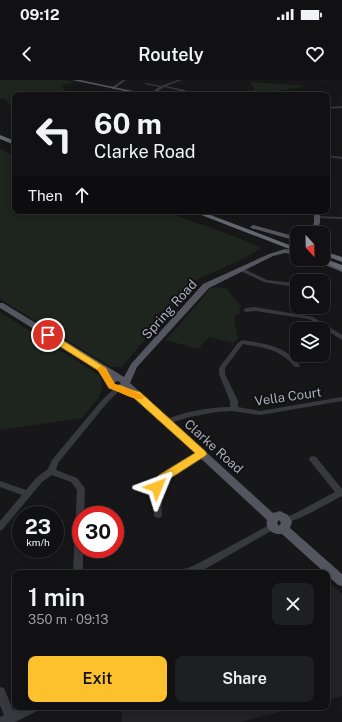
<!DOCTYPE html>
<html lang="en">
<head>
<meta charset="utf-8">
<style>
	:root { --surface:#111113; --page:#1e1f21; --text:#f1f3f6; --muted:#9c9da0; --line:#303133; --accent:#fcc12d }
	body { margin:0; font-family:"Public Sans",sans-serif; background:var(--page); color:var(--text); height:100vh; display:flex; flex-direction:column; font-size:15px; white-space:nowrap }
	* { box-sizing:border-box; margin:0 }
	p { font-size:13px; color:var(--muted) }
	.icon { flex:none; width:22px; height:22px; fill:none; stroke:currentColor; stroke-width:2; stroke-linecap:round; stroke-linejoin:round }
	.map { position:relative; flex:1; overflow:hidden }
	.drawer { position:absolute; left:12px; top:490px; width:318px; height:140px; display:flex; flex-direction:column; background:var(--surface); border-radius:8px; box-shadow:0 2px 10px #0003,0 0 0 1px var(--line) }
	.drawer>* { flex:none }
	.banner { position:absolute; left:12px; top:12px; width:318px; height:122px; border-radius:8px; box-shadow:0 2px 10px #0003,0 0 0 1px var(--line); background:#111113; color:var(--text); overflow:hidden }
	.needle { width:26px; rotate:158deg }
	.fabs { position:absolute; left:290px; top:146px; display:grid; gap:8px }
	.fabs a { display:grid; place-items:center; width:40px; height:40px; border-radius:8px; background:var(--surface); box-shadow:0 2px 10px #0003,0 0 0 1px var(--line); font-size:20px }
	.speed { position:absolute; left:12px; top:426px; display:flex; gap:8px; font-size:20px; font-weight:700; text-align:center }
	.speed>* { display:grid; place-content:center; width:52px; height:52px; border-radius:50%; background:var(--surface); box-shadow:0 2px 10px #0003,0 0 0 1px var(--line); line-height:1 }
	.speed small { font-size:10px; font-weight:400 }
	.speed .limit { border:6px solid #d22; background:#fff; color:#111 }
	.pin { position:absolute; display:grid; place-items:center; width:34px; height:34px; color:#fff; margin:-17px; border:2px solid #fff; border-radius:50%; box-shadow:0 1px 4px #0007 }
	.me { position:absolute; width:44px; margin:-22px; rotate:46deg; stroke-linejoin:round; filter:drop-shadow(0 0 3px #0008) }
	.turn { display:flex; align-items:center; gap:14px; height:84px; padding:0 16px; font-size:18px }
	.turn .icon { width:52px; height:52px; stroke-width:2.5 }
	.turn b { display:block; font-size:28px; line-height:34px }
	.then { display:flex; align-items:center; height:38px; padding:0 16px; background:#0003; gap:8px; font-size:15px }
	.round { display:grid; place-items:center; flex:none; width:42px; height:42px; border-radius:8px; background:var(--page) }
	.head { display:flex; align-items:center; justify-content:space-between; height:68px; padding:0 16px }
	h1 { font-size:24px; font-weight:600; line-height:30px }
	.button { display:flex; gap:8px; margin-top:auto; padding:8px 16px }
	.button a { flex:1; height:46px; border-radius:8px; background:var(--accent); color:#111; font-size:16px; font-weight:600; line-height:46px; text-align:center }
	.button a+a { background:var(--page); color:var(--text) }
	.status { display:flex; justify-content:space-between; align-items:center; height:28px; padding:0 20px; background:var(--surface); direction:ltr }
	.status svg { height:11px; fill:currentColor }
	header { display:flex; justify-content:space-between; align-items:center; height:52px; padding:0 16px; background:var(--surface); font-size:18px; font-weight:600 }
	.map>svg:first-child { display:block }
	.built { fill:#232326 }
	.green { fill:#1d251e }
	.lines { fill:none; stroke-linecap:round; stroke-linejoin:round }
	.minor { fill:#38393f; fill-rule:evenodd }
	.major { fill:#54555e; fill-rule:evenodd }
	.highway { fill:#646670; fill-rule:evenodd }
	.route { fill:#fcc12d; stroke:#a47d1d }
	.slow { fill:#f59e0b }
	.labels { text-anchor:middle; stroke-width:4; stroke-linejoin:round; paint-order:stroke }
	.street-label { font-size:13px; fill:#a9adba; stroke:#121214 }
</style>
</head>
<body>
<div class="status"><b>09:12</b><svg viewBox="0 0 49 12"><path d="M0 12V9h3v3zM5 12V6h3v6zM10 12V3h3v9zM15 12V0h3v12zM26 1h20v11H26zM47 4h2v5h-2z"/></svg></div>
<header><svg class="icon" aria-label="back" viewBox="0 0 24 24"><path d="M15 5l-7 7 7 7"/></svg>Routely<svg class="icon" aria-label="heart" viewBox="0 0 24 24"><path d="M12 20l-8-8c-3-5 5-10 8-4 3-6 11-1 8 4z"/></svg></header>
<div class="map">
<svg width="342" height="642" viewBox="0 0 342 642">
	<rect width="100%" height="100%" fill="#171719"/>
	<path class="built" d="M 327,500 L 342,514 L 342,616 L 327,620 Z
		M 122,627 L 299,627 L 240,642 L 122,642 Z"/>
	<path class="green" d="M 0,0 L 65,0 L 74,2 L 60,6 L 66,9 L 60,12 L 74,15 L 15,15 L 15,31 L 5,19 L 0,19 Z
		M 250,2 L 308,6 L 253,15 L 254,9 Z
		M 0,69 L 15,76 L 15,131 L 164,131 L 241,159 L 261,168 L 245,178 L 194,201 L 122,287 L 111,287 L 0,219 Z
		M 215,207 L 227,209 L 241,227 L 239,231 L 241,233 L 234,237 L 238,259 L 233,263 L 209,257 L 198,269 L 166,260 L 211,208 Z
		M 0,232 L 99,295 C 110,312 91,326 82,338 L 0,350 Z"/>
	<g class="lines">
		<path class="minor" d="M 123,0 L 126,0 L 114,9 L 112,9 L 112,7 Z
			M 178,0 L 182,0 L 166,6 L 185,10 L 185,12 L 164,7 L 152,15 L 148,15 L 159,7 L 145,4 L 146,3 L 161,6 Z
			M 342,26 L 342,28 L 327,29 L 327,27 Z
			M 327,75 L 342,77 L 342,79 L 327,77 Z
			M 315,136 L 342,137 L 342,139 L 317,138 L 315,137 Z
			M 240,187 L 267,200 L 294,203 L 297,205 L 294,207 L 264,202 L 238,190 L 237,189 Z
			M 255,227 L 313,237 L 342,255 L 342,260 L 309,239 L 255,231 L 246,232 L 243,230 L 246,228 Z
			M 242,260 C 266,264 285,265 300,286 L 299,287 L 295,287 C 280,269 266,268 243,264 L 225,288 L 225,294 L 238,321 L 238,327 L 260,331 L 342,317 L 342,321 L 260,335 L 232,331 L 216,332 L 190,337 L 167,344 L 164,344 L 163,342 L 164,340 C 185,332 208,327 230,327 L 230,321 L 219,294 L 219,288 L 237,264 Z
			M 117,306 L 121,306 L 122,308 L 106,324 L 58,383 L 56,390 L 77,398 L 84,407 L 85,409 L 84,435 L 81,435 L 81,469 L 83,469 L 83,493 L 73,493 L 77,410 L 71,402 L 52,395 L 42,402 L 3,449 L 0,451 L 0,441 L 22,415 L 0,407 L 0,401 L 26,410 L 36,398 L 48,389 L 52,380 L 102,320 Z
			M 202,371 L 205,372 L 206,374 L 205,376 L 162,404 L 161,407 L 162,435 L 161,437 L 158,438 L 155,437 L 154,435 L 153,407 L 156,400 Z
			M 313,376 L 316,377 L 342,409 L 342,416 C 331,421 293,445 283,442 L 282,440 L 283,438 L 294,434 L 335,412 L 310,381 L 309,379 L 310,377 Z
			M 273,443 L 276,444 L 277,446 L 276,448 L 207,488 L 196,493 L 177,493 L 179,490 L 188,488 L 201,482 Z
			M 0,607 L 4,608 L 13,630 L 21,627 L 38,627 L 37,631 L 15,642 L 0,642 L 0,637 L 4,635 L 0,625 Z"/>
		<path class="major" d="M 72,0 L 80,0 L 152,15 L 144,15 Z
			M 314,131 L 320,131 L 320,142 L 317,153 L 311,153 L 314,142 Z
			M 253,145 L 297,157 L 297,161 L 251,148 L 250,147 Z
			M 285,169 L 297,171 L 297,175 L 285,173 L 273,176 L 209,208 L 137,287 L 130,303 L 273,433 L 280,431 L 288,435 L 292,442 L 290,448 L 342,494 L 342,506 L 338,505 L 327,495 L 327,493 L 325,493 L 282,454 C 272,455 265,449 267,440 L 125,308 L 119,311 L 109,308 L 106,303 L 111,297 L 0,228 L 0,223 L 3,223 L 124,297 L 131,284 L 203,204 L 269,174 ZM 118,301 L 121,303 L 118,305 L 115,304 L 115,302 ZM 279,440 L 281,443 L 279,446 L 277,443 Z
			M 311,179 L 320,179 L 342,188 L 342,192 Z"/>
		<path class="highway" d="M 0,55 L 15,61 L 15,65 L 0,59 Z
			M 191,131 L 200,131 L 297,168 L 297,172 Z
			M 323,171 L 342,177 L 342,182 L 323,175 Z
			M 323,178 L 342,185 L 342,190 L 315,179 Z"/>
	</g>
	<path class="route" d="M 45,253 L 51,253 L 106,288 L 115,305 L 140,312 L 205,371 L 207,374 L 205,376 L 166,401 L 160,410 L 153,410 L 151,407 L 159,395 L 195,373 L 133,317 L 109,308 L 99,291 L 45,257 Z"/>
	<path class="slow" d="M 101,286 L 104,287 L 115,304 L 123,306 L 142,315 L 144,317 L 142,319 C 135,321 118,311 109,308 L 97,289 Z"/>
	<g class="labels">
		<g class="street-label">
			<text transform="translate(169 229) rotate(-48)" y="5">Spring Road</text>
			<text transform="translate(288 316) rotate(-8)" y="5">Vella Court</text>
			<text transform="translate(214 366) rotate(42)" y="5">Clarke Road</text>
		</g>
	</g>
</svg>
<div class="fabs">
<a><svg class="needle" viewBox="-14 -14 28 28"><path d="M0-13l5 13h-10z" fill="#e53935"/><path d="M0 13l5-13h-10z" fill="#9c9da0"/></svg></a>
<a><svg class="icon" aria-label="search" viewBox="0 0 24 24"><circle cx="10" cy="10" r="6"/><path d="M15 15l6 6"/></svg></a>
<a><svg class="icon" aria-label="layers" viewBox="0 0 24 24"><path d="M12 4l9 5-9 5-9-5zM3 14l9 5 9-5"/></svg></a>
</div>
<div class="speed"><div>23<small>km/h</small></div><div class="limit">30</div></div>
<div class="pin" style="left:48px;top:255px;background:#d93025"><svg class="icon" aria-label="arrive" viewBox="0 0 24 24"><path d="M6 21V4h12l-3 4 3 4H6"/></svg></div>
<svg class="me" style="left:157px;top:407px" viewBox="-20 -20 40 40"><path d="M0-17L14 15 0 8-14 15z" fill="#fcc12d" stroke="#fff" stroke-width="4"/></svg>
<div class="banner">
<div class="turn"><svg class="icon" aria-label="left" viewBox="0 0 24 24"><path d="M17 20v-9H6M10 6l-5 5 5 5"/></svg><div><b>60 m</b>Clarke Road</div></div>
<div class="then">Then<svg class="icon" aria-label="ahead" viewBox="0 0 24 24"><path d="M12 20V5M6 11l6-6 6 6"/></svg></div>
</div>
<section class="drawer">
<div class="head"><div><h1>1 min</h1><p>350 m · 09:13</p></div><a class="round"><svg class="icon" aria-label="close" viewBox="0 0 24 24"><path d="M6 6l12 12M18 6L6 18"/></svg></a></div>
<div class="button"><a>Exit</a><a>Share</a></div>
</section>
</div>
</body>
</html>
